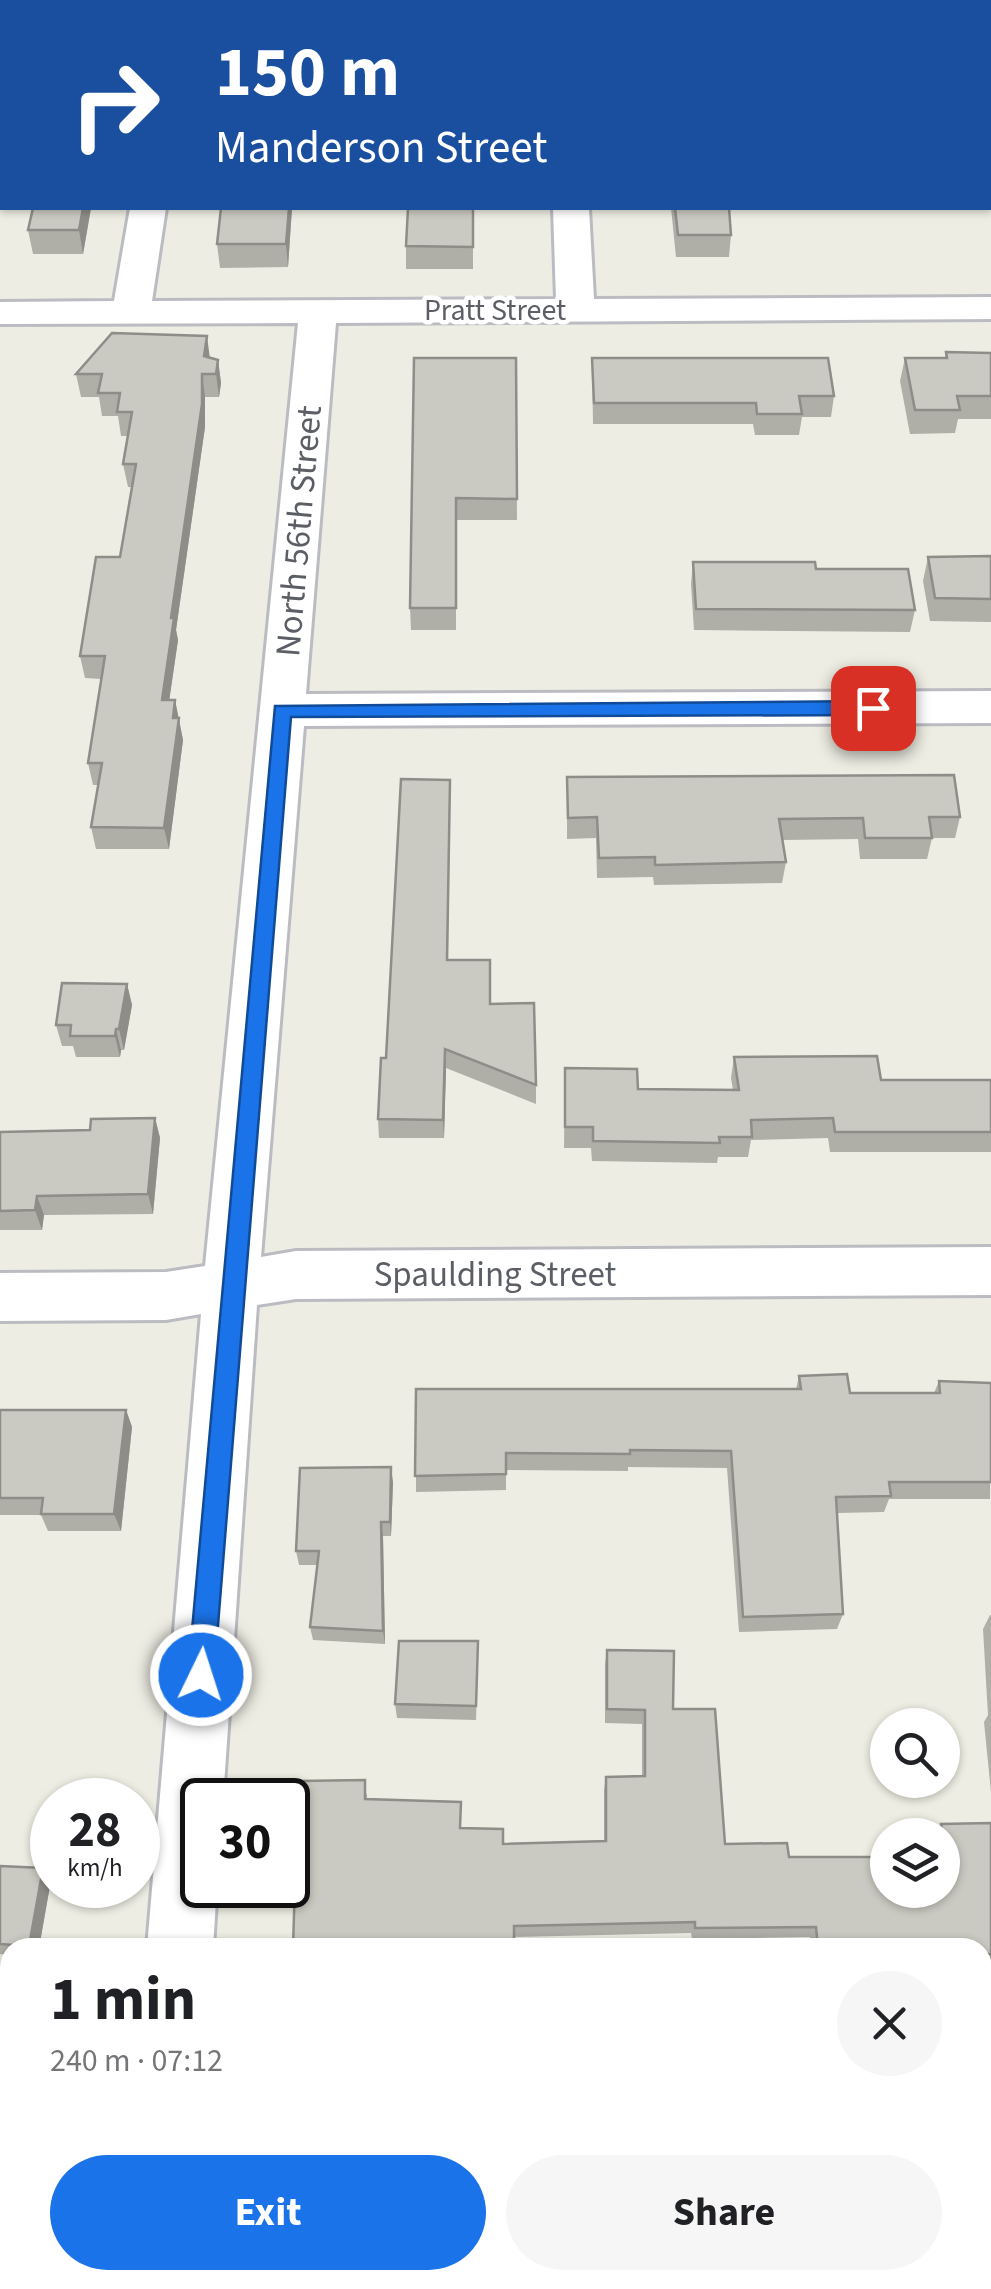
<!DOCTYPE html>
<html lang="en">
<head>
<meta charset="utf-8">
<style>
	:root { --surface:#fff; --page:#f6f6f6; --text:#202124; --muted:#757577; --accent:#1a73e8 }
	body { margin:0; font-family:"Source Sans 3",sans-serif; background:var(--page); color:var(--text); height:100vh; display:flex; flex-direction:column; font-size:38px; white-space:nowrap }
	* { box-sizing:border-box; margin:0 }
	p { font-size:32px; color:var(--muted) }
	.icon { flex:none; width:55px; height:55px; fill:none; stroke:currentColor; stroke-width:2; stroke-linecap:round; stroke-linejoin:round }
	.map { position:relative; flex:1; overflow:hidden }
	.side { position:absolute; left:0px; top:1938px; width:992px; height:352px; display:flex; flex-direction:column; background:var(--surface); border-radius:30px 30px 0 0; box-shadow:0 2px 8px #0004 }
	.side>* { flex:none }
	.guide { position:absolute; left:0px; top:0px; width:992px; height:210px; box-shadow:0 2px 8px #0004; background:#1a4fa0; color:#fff; overflow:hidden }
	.tools { position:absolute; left:870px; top:1708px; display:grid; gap:20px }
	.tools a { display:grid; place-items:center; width:90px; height:90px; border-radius:50%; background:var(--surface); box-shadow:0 2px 8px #0004; font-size:50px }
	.speed { position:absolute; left:30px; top:1778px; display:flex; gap:20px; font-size:50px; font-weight:700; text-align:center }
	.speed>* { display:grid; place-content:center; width:130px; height:130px; border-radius:50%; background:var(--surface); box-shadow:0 2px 8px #0004; line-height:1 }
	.speed small { font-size:25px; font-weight:400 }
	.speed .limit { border:5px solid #111; border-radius:15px; background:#fff; color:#111 }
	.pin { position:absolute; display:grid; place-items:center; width:85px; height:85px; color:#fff; margin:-42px; border-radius:20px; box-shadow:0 5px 15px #0006 }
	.me { position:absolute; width:110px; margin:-55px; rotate:4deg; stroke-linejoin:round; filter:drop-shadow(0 0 8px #0008) }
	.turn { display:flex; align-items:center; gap:35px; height:210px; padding:0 50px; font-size:45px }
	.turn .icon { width:130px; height:130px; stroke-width:2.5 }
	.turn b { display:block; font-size:70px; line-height:85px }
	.round { display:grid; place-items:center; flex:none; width:105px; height:105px; border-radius:52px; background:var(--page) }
	.head { display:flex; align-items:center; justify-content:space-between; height:170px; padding:0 50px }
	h1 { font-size:60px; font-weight:700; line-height:75px }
	.primary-button { display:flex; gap:20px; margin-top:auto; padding:20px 50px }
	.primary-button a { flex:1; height:115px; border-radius:60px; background:var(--accent); color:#fff; font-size:40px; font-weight:700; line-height:115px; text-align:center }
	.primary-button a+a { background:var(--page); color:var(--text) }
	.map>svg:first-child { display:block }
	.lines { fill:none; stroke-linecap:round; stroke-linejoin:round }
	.minor-casing { stroke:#bbbcc2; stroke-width:6 }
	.minor { fill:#fff; fill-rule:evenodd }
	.wall { fill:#afaea7 }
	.shaded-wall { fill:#8e8d88 }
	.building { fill:#cbcac2; stroke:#8e8d88; stroke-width:2.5 }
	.route { fill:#1a73e8; stroke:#114b97; stroke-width:2.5 }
	.labels { text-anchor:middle; stroke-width:9; stroke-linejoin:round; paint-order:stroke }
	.far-street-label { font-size:30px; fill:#5b5e64; stroke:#fff }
	.street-label { font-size:35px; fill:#5b5e64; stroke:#fff }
</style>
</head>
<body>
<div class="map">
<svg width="991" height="2289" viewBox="0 0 991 2289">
	<rect width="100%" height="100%" fill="#eeede3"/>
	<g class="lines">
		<defs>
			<path id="minor" d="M 166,0 L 198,0 L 198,2 L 166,2 Z
				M 549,0 L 581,0 L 581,2 L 549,2 Z
				M 130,208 L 166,208 L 152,301 L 556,299 L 553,208 L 589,208 L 594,299 L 991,297 L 991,319 L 336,323 L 306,694 L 991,691 L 991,723 L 304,726 L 261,1257 L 296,1251 L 991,1247 L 991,1295 L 296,1299 L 257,1305 L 223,1800 L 202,1800 L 202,1885 L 217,1885 L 213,1948 L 147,1948 L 201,1314 L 166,1320 L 0,1321 L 0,1273 L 166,1272 L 205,1266 L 298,323 L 0,324 L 0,302 L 114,301 Z
				M 982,2078 L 991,2078 L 991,2148 L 982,2148 Z
				M 118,2280 L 190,2280 L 190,2289 L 118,2289 Z"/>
		</defs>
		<use href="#minor" class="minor-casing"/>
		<use href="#minor" class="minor"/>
	</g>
	<path class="wall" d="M 33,208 L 91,208 L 83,254 L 33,254 L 28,230 Z
		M 292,208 L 288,267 L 220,268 L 217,244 Z
		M 473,208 L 473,269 L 406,269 L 406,246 Z
		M 671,208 L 729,208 L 731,235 L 729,257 L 676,257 Z
		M 946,352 L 991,353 L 991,419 L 958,419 L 955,433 L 910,434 L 900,381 L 905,358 L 945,358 Z
		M 210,358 L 218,360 L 221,383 L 219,397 L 205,397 L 205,427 L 176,630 L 178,640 L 169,700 L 175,700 L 183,740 L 169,849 L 96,849 L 91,827 L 98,785 L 93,785 L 88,763 L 101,679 L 85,678 L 80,656 L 120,557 L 132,487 L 128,487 L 123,464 L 128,436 L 121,436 L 118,416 L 102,416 L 99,397 L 81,397 L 76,374 Z
		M 516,358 L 517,520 L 456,520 L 456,630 L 411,630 L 410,608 Z
		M 592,358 L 834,396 L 831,417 L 802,417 L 799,435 L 755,435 L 753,424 L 593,424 Z
		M 991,556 L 991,622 L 930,621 L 923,581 L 928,557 Z
		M 693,562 L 816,569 L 915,610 L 910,632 L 694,630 L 691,584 Z
		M 567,777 L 960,817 L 955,838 L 932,838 L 927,859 L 860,859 L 858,839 L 782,840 L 786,862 L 782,883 L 654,885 L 653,877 L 597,878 L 596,838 L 567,839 Z
		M 450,780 L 448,960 L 490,1004 L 536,1085 L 536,1104 L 446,1068 L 444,1138 L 379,1138 L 378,1119 L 386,1058 Z
		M 127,984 L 132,1005 L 124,1050 L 121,1050 L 120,1057 L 76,1057 L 73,1046 L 62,1046 L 56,1025 Z
		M 734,1057 L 881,1080 L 991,1080 L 991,1152 L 830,1152 L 828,1138 L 751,1140 L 748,1157 L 718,1157 L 717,1163 L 592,1161 L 591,1148 L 564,1148 L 565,1068 L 638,1089 L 733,1090 L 731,1078 Z
		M 155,1118 L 160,1138 L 153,1214 L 44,1215 L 42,1230 L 0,1230 L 0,1132 L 90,1130 Z
		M 799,1376 L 850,1393 L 934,1393 L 939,1381 L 991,1383 L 990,1499 L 889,1499 L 884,1512 L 837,1513 L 843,1614 L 837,1629 L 739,1632 L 727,1468 L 628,1467 L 628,1471 L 506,1470 L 506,1490 L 416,1492 L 416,1389 L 796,1389 Z
		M 0,1410 L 126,1410 L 132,1427 L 121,1531 L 48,1531 L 41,1515 L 0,1515 Z
		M 393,1482 L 391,1536 L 383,1536 L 385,1644 L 313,1640 L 310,1627 L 317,1565 L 299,1565 L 296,1551 Z
		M 990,1615 L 991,1615 L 991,1792 L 984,1722 L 988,1715 L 983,1629 Z
		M 607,1650 L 673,1709 L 725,1844 L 942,1890 L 942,1835 L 933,1835 L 941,1824 L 991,1823 L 991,1964 L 982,1964 L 982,1948 L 811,1948 L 810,1937 L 692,1939 L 691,1933 L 514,1937 L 293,1948 L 367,1793 L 367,1799 L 461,1828 L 503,1844 L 604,1841 L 604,1790 L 606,1777 L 642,1776 L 642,1724 L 605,1723 L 605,1664 Z
		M 478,1656 L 476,1720 L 397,1718 L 395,1704 Z
		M 0,1866 L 43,1868 L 51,1880 L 39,1948 L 10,1948 L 10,1955 L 0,1954 Z
		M 0,2143 L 10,2143 L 10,2238 L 0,2238 Z"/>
	<path class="shaded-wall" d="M 83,208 L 91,208 L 83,254 L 79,230 Z
		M 289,208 L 292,208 L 288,267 L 286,244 Z
		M 207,336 L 210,359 L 204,356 Z
		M 218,360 L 221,383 L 219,397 L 216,374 Z
		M 202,374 L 205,397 L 205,427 L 176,630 L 178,640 L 166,723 L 162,700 Z
		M 175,700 L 183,740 L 169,849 L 164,828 Z
		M 127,984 L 132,1005 L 124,1050 L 119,1029 Z
		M 116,1029 L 121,1050 L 120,1057 L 115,1036 Z
		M 445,1049 L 446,1068 L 444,1138 L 443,1120 Z
		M 155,1118 L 160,1138 L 153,1214 L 148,1194 Z
		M 37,1196 L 44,1215 L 42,1230 L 35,1210 Z
		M 126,1410 L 132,1427 L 121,1531 L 114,1514 Z
		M 391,1467 L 393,1482 L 391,1536 L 390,1522 Z
		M 381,1522 L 383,1536 L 385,1644 L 383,1631 Z
		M 43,1868 L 51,1880 L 39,1948 L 31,1948 L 29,1946 Z"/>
	<path class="building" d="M 54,0 L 102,0 L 101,2 L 54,2 Z
		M 254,0 L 298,0 L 298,2 L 254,2 Z
		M 431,0 L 474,0 L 474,2 L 431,2 Z
		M 653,0 L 698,0 L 698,2 L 654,2 Z
		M 33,208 L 83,208 L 79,230 L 28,230 Z
		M 221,208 L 289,208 L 286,244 L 217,244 Z
		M 408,208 L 473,208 L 473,247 L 406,246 Z
		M 675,208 L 729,208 L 731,235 L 678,235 Z
		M 112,333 L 207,336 L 204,356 L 218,360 L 216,374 L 202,374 L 202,404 L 171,618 L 174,618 L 162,700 L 175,700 L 173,718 L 179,718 L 164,828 L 91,827 L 102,763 L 88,763 L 105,656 L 80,656 L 96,557 L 120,557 L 136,464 L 123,464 L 132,412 L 117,412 L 120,393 L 98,393 L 102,374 L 76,374 Z
		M 946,352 L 991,353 L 991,396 L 957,396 L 960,410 L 915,410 L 905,358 L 947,358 Z
		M 414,358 L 516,358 L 517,499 L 456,498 L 456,608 L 410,608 Z
		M 592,358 L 828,358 L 834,396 L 799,396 L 802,414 L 757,414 L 756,403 L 594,403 Z
		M 991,556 L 991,599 L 935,598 L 928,557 Z
		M 693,562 L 815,562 L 816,569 L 908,569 L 915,610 L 696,609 Z
		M 954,775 L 960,817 L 929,817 L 932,838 L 865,838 L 863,818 L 779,819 L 786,862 L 655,865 L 655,857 L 599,858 L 597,817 L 568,818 L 567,777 Z
		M 401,779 L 450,780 L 447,960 L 490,960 L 490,1004 L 534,1003 L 536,1085 L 445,1049 L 443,1120 L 378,1119 L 381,1058 L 386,1058 Z
		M 62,983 L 127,984 L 119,1029 L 116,1029 L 115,1036 L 70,1036 L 71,1025 L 56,1025 Z
		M 877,1056 L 881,1080 L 991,1080 L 991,1132 L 835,1132 L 833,1118 L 751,1120 L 752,1137 L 719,1137 L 720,1143 L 593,1141 L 593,1127 L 565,1127 L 565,1068 L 637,1069 L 638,1089 L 739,1090 L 734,1057 Z
		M 155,1118 L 148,1194 L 37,1196 L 35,1210 L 0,1211 L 0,1132 L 90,1130 L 91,1119 Z
		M 847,1374 L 850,1393 L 940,1393 L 939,1381 L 991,1383 L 991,1482 L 889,1482 L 891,1496 L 836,1497 L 843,1614 L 743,1617 L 731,1451 L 630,1450 L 630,1454 L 506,1453 L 506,1474 L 415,1476 L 416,1389 L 801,1389 L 799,1376 Z
		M 0,1410 L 126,1410 L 114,1514 L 41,1514 L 43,1498 L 0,1498 Z
		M 391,1467 L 390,1522 L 381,1522 L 383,1631 L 310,1627 L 319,1551 L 296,1551 L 300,1468 Z
		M 399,1641 L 478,1641 L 476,1706 L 395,1704 Z
		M 607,1650 L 674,1651 L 673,1709 L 715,1709 L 725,1844 L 787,1843 L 789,1857 L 888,1857 L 888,1890 L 942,1890 L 942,1857 L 945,1857 L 941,1824 L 991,1823 L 991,1954 L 982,1954 L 982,1948 L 818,1948 L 816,1927 L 695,1928 L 695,1922 L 514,1926 L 514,1948 L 293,1948 L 298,1781 L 365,1780 L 365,1799 L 461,1802 L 460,1828 L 503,1829 L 503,1844 L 606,1841 L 606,1777 L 645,1776 L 645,1710 L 607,1709 Z
		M 0,1866 L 43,1868 L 29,1946 L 0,1944 Z
		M 0,2143 L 10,2143 L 10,2232 L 0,2232 Z
		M 454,2280 L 652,2280 L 652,2285 L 699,2285 L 699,2289 L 454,2289 Z"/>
	<path class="route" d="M 873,701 L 882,708 L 873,715 L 291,717 L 214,1675 L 210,1684 L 201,1688 L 192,1684 L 188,1675 L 275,706 Z"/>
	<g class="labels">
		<g class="far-street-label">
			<text x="495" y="320">Pratt Street</text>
		</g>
		<g class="street-label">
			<text transform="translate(298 531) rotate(-85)" y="12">North 56th Street</text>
			<text x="495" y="1286">Spaulding Street</text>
		</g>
	</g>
</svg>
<div class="tools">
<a><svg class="icon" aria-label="search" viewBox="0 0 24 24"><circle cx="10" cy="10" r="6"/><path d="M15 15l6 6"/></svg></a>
<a><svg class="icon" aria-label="layers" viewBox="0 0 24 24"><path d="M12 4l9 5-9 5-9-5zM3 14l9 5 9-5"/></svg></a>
</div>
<div class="speed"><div>28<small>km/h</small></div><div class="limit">30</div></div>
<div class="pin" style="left:873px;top:708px;background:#d93025"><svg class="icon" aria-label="arrive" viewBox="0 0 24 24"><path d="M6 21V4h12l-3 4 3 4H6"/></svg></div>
<svg class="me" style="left:201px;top:1675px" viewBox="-20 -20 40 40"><circle r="17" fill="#1a73e8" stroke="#fff" stroke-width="3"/><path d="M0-11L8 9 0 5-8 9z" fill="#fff"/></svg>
<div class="guide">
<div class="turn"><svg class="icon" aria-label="right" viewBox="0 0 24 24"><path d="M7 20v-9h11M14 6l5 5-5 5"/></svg><div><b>150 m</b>Manderson Street</div></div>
</div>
<section class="side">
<div class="head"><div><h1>1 min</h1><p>240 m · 07:12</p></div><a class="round"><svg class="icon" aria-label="close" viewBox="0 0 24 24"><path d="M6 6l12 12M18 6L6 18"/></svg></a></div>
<div class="primary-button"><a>Exit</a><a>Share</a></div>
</section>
</div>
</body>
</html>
